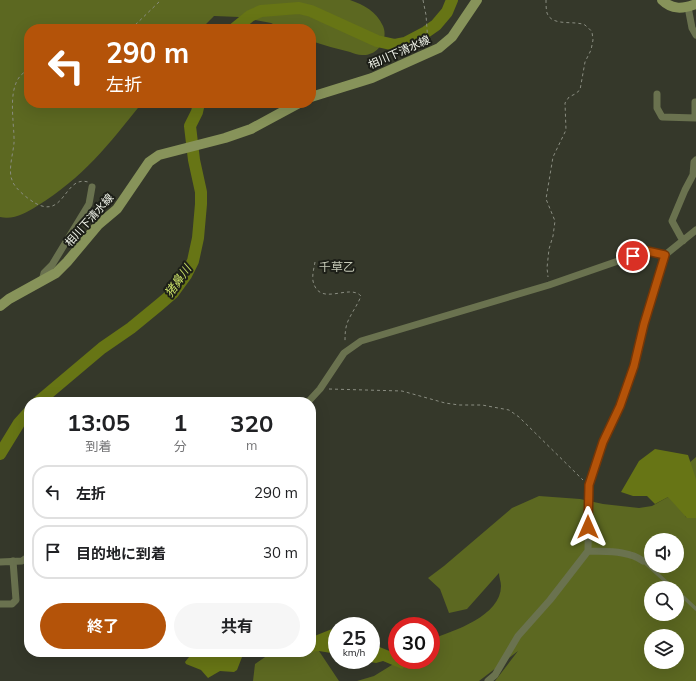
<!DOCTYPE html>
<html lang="ja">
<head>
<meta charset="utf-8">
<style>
	:root { --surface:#fff; --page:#f6f6f6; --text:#202124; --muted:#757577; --line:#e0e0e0; --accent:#b45309 }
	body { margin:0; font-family:Mulish,"Noto Sans JP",sans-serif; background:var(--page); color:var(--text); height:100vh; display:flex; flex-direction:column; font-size:15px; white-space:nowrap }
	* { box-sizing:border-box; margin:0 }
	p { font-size:13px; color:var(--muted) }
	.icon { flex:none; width:22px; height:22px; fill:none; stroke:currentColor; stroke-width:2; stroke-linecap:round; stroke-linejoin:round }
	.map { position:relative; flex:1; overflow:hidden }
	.side { position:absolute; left:24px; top:397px; width:292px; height:260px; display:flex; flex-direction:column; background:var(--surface); border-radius:16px; box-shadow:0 4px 16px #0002 }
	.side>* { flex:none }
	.hud { position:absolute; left:24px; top:24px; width:292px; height:84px; border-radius:16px; box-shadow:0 4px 16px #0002; background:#b45309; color:#fff; overflow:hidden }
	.buttons { position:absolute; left:644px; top:533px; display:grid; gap:8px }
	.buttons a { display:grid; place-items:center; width:40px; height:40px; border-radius:50%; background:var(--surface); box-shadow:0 4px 16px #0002; font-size:20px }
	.speed { position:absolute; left:328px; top:617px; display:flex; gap:8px; font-size:20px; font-weight:700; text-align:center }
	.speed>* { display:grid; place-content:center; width:52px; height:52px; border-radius:50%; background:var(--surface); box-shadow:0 4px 16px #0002; line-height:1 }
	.speed small { font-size:10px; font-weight:400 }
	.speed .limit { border:6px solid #d22; background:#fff; color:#111 }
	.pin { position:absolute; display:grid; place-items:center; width:34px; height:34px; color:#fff; margin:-17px; border:2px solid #fff; border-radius:50%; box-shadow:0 1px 4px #0007 }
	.me { position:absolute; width:44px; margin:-22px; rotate:0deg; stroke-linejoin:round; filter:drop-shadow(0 0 3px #0008) }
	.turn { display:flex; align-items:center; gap:14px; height:84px; padding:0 16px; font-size:18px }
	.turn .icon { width:52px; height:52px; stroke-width:2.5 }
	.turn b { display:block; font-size:28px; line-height:34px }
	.eta { display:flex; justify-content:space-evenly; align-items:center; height:68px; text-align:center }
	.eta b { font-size:24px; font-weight:700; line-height:28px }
	.button { display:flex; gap:8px; margin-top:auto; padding:8px 16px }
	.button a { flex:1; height:46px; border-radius:24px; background:var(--accent); color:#fff; font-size:16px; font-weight:700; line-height:46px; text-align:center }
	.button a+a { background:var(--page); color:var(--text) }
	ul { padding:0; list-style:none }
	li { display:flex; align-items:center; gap:12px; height:54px; margin:0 8px 6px; padding:0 8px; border:2px solid var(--line); border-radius:16px }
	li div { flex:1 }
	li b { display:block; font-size:15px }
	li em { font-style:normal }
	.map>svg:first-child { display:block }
	.green { fill:#5c6821; fill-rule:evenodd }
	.water { fill:#677515 }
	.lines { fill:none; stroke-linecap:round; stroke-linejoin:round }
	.river { stroke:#677515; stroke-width:12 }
	.path { stroke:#8a8d81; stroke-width:1; stroke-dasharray:3 3; stroke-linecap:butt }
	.lane { stroke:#6a724f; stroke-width:3.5 }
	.street { stroke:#6a724f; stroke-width:7 }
	.secondary { stroke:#87935a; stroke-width:10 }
	.route-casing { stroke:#753606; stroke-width:10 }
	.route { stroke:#b45309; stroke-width:7 }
	.labels { text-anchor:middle; stroke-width:4; stroke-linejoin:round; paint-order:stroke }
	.street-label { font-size:11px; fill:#f2f5eb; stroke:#1d1f18 }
	.neighbourhood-label { font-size:12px; fill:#c7cbb9; stroke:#1d1f18 }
	.water-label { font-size:12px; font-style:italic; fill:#c7dd67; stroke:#1d1f18 }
</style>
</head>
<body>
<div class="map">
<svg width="696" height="681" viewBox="0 0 696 681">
	<rect width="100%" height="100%" fill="#35382a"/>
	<path class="green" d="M 0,0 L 350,0 C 364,5 376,11 383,26 C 389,40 377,56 362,55 C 358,55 353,53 350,52 C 337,49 324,45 311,41 L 311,29 L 283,29 L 271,23 L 239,17 L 214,16 L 201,29 L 29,29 L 29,103 L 142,103 C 109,144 83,178 37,206 C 26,213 14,220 0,217 Z
		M 696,457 L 696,511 L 693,511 L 685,517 L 696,518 L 696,681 L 495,681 L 518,651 L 479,681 L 357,681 L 374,676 L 400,660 L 431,660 L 431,639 C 454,631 501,616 501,586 C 501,582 499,577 499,573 L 467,609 L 449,613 L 440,589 L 428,578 L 444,566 L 512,508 L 539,496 L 580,499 L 603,504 L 639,508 L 652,506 L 668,497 L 673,477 ZM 651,540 L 677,540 L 677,566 L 651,566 ZM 651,588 L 677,588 L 677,614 L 651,614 ZM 651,636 L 677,636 L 677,662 L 651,662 Z
		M 311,647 L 317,648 L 339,681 L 253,681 L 255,664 L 268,655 L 274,652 L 311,652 Z"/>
	<path class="water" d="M 655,449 L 688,455 L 696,479 L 696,518 L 687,518 L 668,497 L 655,504 L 647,496 L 633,496 L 621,492 L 639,461 Z
		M 337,627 L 337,654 L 319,651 L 311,652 L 311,639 L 312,637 Z
		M 371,639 L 377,646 L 397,654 L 397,660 L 410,660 L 408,664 L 402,669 L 383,661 L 376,663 L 365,661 L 359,662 L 354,660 L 371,660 Z
		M 193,652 L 244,652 L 237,670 L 234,672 L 220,671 L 208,678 L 201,670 L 186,664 L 185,662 Z"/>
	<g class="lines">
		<path class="river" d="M 234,29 L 250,16 L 261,11 L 299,8 L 311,11 L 377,41 L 395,45 L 405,43 L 426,32 L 436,25 L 447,12 L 452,0
			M 38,402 L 102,348 L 131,328 L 159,305 L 173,293 L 186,275 L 193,261 L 198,238 L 201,204 L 201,192 L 194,160 L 190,126 L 197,112 L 199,103
			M 0,454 L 19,423 L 29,412"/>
		<path class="path" d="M 423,0 L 426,15 L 428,43
			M 546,0 C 546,4 546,9 547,13 C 552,27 574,20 585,25 C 587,27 590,29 592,32 L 593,40 L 591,50 L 585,62 L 580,90 L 575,94 L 569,97 L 565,103 L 566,130 L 553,157 L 546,199 L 555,221 L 553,236 L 549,249 L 547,268 L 548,277
			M 131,29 L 161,0
			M 29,70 C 4,79 15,123 14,143 C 13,154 8,170 12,180 C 14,188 28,199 35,203 C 65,220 64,175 88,182
			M 315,262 C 314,268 312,275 313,281 C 319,308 349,283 361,296 C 357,306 352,312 348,321 C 345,328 345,335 345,343
			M 329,389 L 402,391 L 445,403 L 459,405 L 482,405 L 509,410 L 519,417 L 583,480"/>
		<path class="lane" d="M 643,561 L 673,588
			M 677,591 L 696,609"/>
		<path class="street" d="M 688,7 L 692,28 L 696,35
			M 657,94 L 657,108 L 662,117 L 696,118
			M 695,102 L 695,118
			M 683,241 L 672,221 L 685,190 L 693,175 L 694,162 L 696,160
			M 42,281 L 44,273 L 52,265 L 89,204 L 92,187
			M 308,402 L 320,389 L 344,353 L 361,341 L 549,285 L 647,251 L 665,255
			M 588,551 C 606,552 628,550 643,561
			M 0,562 L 22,561 L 29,556
			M 0,604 L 12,604 L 16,600 L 13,561
			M 488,681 L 495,675 L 518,636 L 550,600 L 588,551 L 589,485 L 603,442 L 620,406 L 634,366 L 644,324 L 665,255 L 696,230"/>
		<path class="secondary" d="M 662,0 C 672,10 683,9 696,4
			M 311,97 L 372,78 L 439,48 L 452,37 L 477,0
			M 0,306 L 9,299 L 56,273 L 67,262 L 98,225 L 117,209 L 149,162 L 159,155 L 225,138 L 251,129 L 299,103"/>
	</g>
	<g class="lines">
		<defs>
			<path id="route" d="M 588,527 L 589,485 L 603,442 L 620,406 L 634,366 L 644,324 L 665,255 L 647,251 L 633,256"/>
		</defs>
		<use href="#route" class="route-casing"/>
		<use href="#route" class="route"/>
	</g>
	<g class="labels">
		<g class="street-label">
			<text transform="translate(399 52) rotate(-24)" y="4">相川下清水線</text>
			<text transform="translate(89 220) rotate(-48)" y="4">相川下清水線</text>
		</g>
		<g class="neighbourhood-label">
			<text x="337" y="271">千草乙</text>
		</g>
		<g class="water-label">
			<text transform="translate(178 281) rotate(-55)" y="4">猪鼻川</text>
		</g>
	</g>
</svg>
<div class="buttons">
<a><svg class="icon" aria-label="sound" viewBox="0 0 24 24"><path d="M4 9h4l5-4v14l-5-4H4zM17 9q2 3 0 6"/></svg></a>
<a><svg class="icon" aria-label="search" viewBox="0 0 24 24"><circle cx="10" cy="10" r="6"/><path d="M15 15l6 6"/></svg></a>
<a><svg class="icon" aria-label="layers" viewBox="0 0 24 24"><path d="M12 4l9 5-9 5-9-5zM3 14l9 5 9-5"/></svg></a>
</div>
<div class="speed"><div>25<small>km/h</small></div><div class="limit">30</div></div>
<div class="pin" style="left:633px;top:256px;background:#d93025"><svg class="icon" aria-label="arrive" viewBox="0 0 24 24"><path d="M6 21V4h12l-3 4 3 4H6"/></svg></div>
<svg class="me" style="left:588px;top:527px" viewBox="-20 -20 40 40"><path d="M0-17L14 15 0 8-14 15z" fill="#b45309" stroke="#fff" stroke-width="4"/></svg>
<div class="hud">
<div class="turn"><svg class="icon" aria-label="left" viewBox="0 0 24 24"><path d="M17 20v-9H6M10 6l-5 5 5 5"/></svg><div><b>290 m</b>左折</div></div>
</div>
<section class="side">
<div class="eta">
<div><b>13:05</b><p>到着</p></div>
<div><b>1</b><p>分</p></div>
<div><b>320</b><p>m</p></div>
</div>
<ul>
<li><svg class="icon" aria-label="left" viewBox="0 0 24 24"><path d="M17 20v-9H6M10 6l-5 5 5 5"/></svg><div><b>左折</b></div><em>290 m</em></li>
<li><svg class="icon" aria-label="arrive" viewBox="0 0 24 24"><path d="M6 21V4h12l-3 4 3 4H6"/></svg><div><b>目的地に到着</b></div><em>30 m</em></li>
</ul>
<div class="button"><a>終了</a><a>共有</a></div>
</section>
</div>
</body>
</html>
